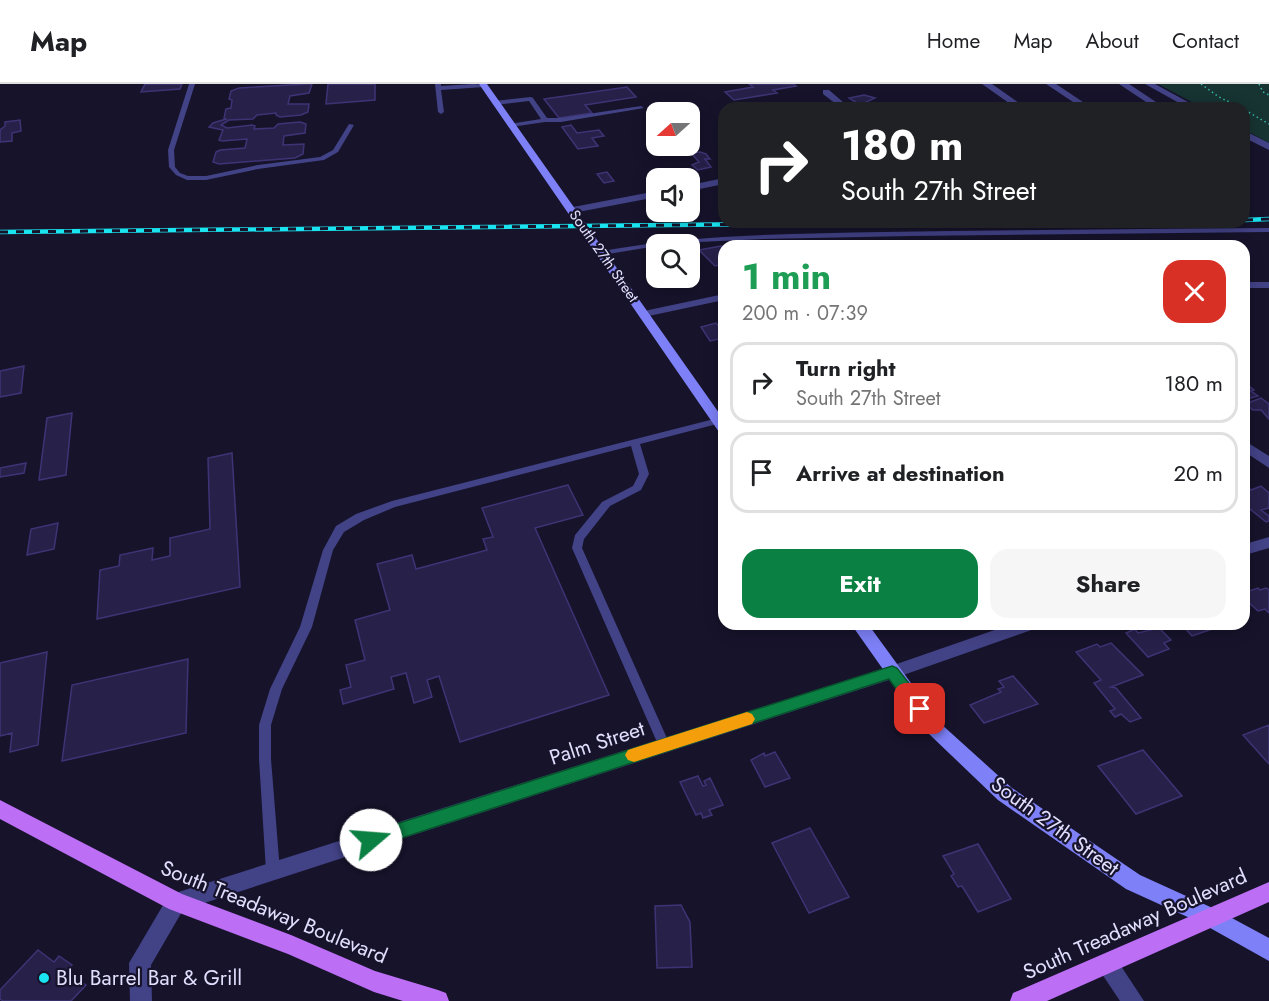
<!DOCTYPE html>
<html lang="en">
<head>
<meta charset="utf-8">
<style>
	:root { --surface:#fff; --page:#f6f6f6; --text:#202124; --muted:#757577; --line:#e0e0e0; --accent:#0b8043 }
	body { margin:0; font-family:Jost,sans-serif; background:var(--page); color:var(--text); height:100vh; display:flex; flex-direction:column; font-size:22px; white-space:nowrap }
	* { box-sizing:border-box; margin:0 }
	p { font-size:20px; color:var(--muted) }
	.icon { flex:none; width:33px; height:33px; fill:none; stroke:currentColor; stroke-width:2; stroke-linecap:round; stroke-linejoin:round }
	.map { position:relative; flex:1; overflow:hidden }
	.sheet { position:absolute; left:718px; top:156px; width:532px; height:390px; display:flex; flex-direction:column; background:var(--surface); border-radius:18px; box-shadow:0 3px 15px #0003 }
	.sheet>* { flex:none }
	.banner { position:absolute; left:718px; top:18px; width:532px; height:126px; border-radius:18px; box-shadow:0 3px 15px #0003; background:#202124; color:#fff; overflow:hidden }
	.needle { width:39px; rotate:249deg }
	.fabs { position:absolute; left:646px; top:18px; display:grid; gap:12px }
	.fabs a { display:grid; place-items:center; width:54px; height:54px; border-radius:12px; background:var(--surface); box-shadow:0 3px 15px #0003; font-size:30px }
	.pin { position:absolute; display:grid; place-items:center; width:51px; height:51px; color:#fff; margin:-26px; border-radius:12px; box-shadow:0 3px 9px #0006 }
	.me { position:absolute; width:66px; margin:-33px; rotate:72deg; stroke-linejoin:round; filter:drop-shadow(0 0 4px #0008) }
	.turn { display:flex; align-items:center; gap:21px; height:126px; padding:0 24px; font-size:27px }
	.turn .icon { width:78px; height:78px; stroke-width:2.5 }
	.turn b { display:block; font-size:42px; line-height:51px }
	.round { display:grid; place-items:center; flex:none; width:63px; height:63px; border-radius:18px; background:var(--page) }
	.overview { display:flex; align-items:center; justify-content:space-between; height:102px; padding:0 24px }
	h1 { font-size:36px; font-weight:700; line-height:45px; color:#1e9e55 }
	.action { display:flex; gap:12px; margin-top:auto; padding:12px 24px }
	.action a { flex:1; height:69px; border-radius:18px; background:var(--accent); color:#fff; font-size:24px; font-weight:700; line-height:69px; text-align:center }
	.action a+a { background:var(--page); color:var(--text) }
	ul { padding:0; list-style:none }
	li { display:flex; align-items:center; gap:18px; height:81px; margin:0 12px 9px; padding:0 12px; border:3px solid var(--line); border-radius:18px }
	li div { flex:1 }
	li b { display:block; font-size:22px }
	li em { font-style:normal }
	header { display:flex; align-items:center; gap:36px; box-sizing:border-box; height:84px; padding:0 30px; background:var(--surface); border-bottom:2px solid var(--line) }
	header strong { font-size:28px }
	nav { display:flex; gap:33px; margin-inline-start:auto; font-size:21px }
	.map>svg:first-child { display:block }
	.green { fill:#173432 }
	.building { fill:#27214a; stroke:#3e3475; stroke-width:1.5 }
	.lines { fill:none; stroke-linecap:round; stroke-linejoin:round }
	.path { stroke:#3ab6a8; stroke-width:1.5; stroke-dasharray:1.5 3; stroke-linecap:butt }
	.lane { fill:#424286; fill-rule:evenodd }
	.street { fill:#424286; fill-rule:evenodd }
	.secondary { fill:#7d80f6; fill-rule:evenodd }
	.primary { fill:#bc6ef5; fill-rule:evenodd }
	.rail-casing { stroke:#19e4ef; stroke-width:4.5 }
	.rail { stroke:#16132b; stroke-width:3; stroke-dasharray:8; stroke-linecap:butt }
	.route { fill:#0b8043; stroke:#07532c; stroke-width:1.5 }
	.slow { fill:#f59e0b }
	.poi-dot { fill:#19e4ef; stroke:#16132b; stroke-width:2 }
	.labels { text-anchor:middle; stroke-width:4.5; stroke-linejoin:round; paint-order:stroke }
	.far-street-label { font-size:15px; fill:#e1dffd; stroke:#16132b }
	.near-street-label { font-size:21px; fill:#e1dffd; stroke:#16132b }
	.near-poi-label { font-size:21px; fill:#e1dffd; stroke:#16132b; text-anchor:start }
</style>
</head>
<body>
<header>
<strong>Map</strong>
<nav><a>Home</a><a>Map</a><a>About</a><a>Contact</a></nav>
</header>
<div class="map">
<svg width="1269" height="917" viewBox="0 0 1269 917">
	<rect width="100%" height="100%" fill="#16132b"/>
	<path class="green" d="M 1158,0 L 1269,0 L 1269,59 L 1245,46 L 1245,24 L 1203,24 Z"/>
	<path class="building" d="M 145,0 L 182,0 L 180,5 L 141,8 Z
		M 307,0 L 312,0 L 309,9 L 290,12 L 288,20 L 309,20 L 308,28 L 301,31 L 280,33 L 276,31 L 276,29 L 257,31 L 253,35 L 229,36 L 221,41 L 227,44 L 252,41 L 255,42 L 254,45 L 274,44 L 278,40 L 300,38 L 306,40 L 305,49 L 284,52 L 283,61 L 304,60 L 303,70 L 295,74 L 219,80 L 213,78 L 216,68 L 220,66 L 245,64 L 247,55 L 222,57 L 219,56 L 223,46 L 209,43 L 213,39 L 226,35 L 224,34 L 226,25 L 231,24 L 232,16 L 229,15 L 231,7 L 239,4 Z
		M 328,0 L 375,0 L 375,16 L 326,20 Z
		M 749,0 L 793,0 L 796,2 L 773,6 L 777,9 L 734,16 L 725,8 L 753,3 Z
		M 627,3 L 636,13 L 585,21 L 592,29 L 559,34 L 544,15 Z
		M 864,11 L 875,14 L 860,21 L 849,14 Z
		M 20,36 L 21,47 L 12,49 L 12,57 L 0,58 L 0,46 L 5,42 L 5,38 Z
		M 571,41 L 577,49 L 599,46 L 604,52 L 592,54 L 598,62 L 578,65 L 562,43 Z
		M 700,68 L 706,70 L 710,75 L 705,75 L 711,83 L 698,86 L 692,81 L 699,78 L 691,69 Z
		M 607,88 L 614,97 L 604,99 L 597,90 Z
		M 721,162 L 724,166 L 724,180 L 715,182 L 699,166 Z
		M 716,239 L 724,249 L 724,254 L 710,257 L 701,243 Z
		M 24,282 L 21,309 L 0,313 L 0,287 Z
		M 1245,299 L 1254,306 L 1251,307 L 1258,312 L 1247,315 L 1245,313 Z
		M 1261,314 L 1269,320 L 1269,335 L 1261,326 L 1253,326 L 1245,320 Z
		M 72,329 L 66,391 L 39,396 L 47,334 Z
		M 232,369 L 240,503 L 97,535 L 100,486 L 119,482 L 120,471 L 153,464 L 152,476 L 170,472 L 170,454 L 210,445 L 208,374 Z
		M 26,379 L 24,389 L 0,393 L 0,384 Z
		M 1245,400 L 1251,406 L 1261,402 L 1269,409 L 1269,424 L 1261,426 L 1269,432 L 1269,437 L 1266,438 L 1245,421 Z
		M 568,401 L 583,431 L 535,444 L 609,611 L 460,658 L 439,592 L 427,596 L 432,613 L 414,619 L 406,589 L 391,593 L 394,605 L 343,620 L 340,606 L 351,603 L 346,581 L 365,576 L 355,536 L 390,526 L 377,480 L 412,471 L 416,485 L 487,466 L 483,455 L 493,453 L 482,424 Z
		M 58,439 L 54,465 L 27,471 L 31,445 Z
		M 1258,504 L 1260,506 L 1266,504 L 1269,506 L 1269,529 L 1265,525 L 1258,527 L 1245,515 L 1245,511 L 1248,510 L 1246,508 Z
		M 1181,540 L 1227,540 L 1192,552 Z
		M 1159,544 L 1171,556 L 1164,559 L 1169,565 L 1148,573 L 1126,549 L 1135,545 L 1138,549 Z
		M 1111,559 L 1143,591 L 1111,603 L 1116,604 L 1141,634 L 1130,638 L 1121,630 L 1115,633 L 1110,627 L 1115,625 L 1094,599 L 1101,596 L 1076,568 L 1097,560 L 1100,563 Z
		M 47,568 L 38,661 L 10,668 L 12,649 L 0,652 L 0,579 Z
		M 188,575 L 186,649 L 62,677 L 72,601 Z
		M 1013,592 L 1038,620 L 984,639 L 970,621 L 1001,608 L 998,605 L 1004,603 L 999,597 Z
		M 1269,641 L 1269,680 L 1243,651 Z
		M 1143,666 L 1182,712 L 1136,730 L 1098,682 Z
		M 775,668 L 790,694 L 765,703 L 751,676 L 764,669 L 765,672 Z
		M 698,692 L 703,702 L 706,701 L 704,697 L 710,694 L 723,721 L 709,726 L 712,731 L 703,734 L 701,729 L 696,731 L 680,698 Z
		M 810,744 L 849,813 L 809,829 L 772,759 Z
		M 978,760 L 1011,815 L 978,828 L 962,802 L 958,803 L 951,792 L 954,790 L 943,772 Z
		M 681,821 L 690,838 L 692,883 L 657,884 L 655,822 Z
		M 38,866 L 54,878 L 59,872 L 72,881 L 67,887 L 86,901 L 71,917 L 3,917 L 0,915 L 0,906 Z"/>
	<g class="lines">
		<path class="path" d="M 1201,0 L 1219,13 L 1242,24
			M 1259,0 L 1263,8 L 1269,11
			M 1245,26 L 1269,40"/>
		<path class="lane" d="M 189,0 L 195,0 L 174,66 L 175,83 L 180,89 L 188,92 L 206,92 L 258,81 L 320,73 L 333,66 L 349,40 L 354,41 L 338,68 L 324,76 L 258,85 L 206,96 L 187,96 L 176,91 L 169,83 L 168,66 Z
			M 435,0 L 441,0 L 441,2 L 473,0 L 487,1 L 484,3 L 441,6 L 444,28 L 441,30 L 438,28 Z
			M 531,13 L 533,14 L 547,34 L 561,34 L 641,22 L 644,24 L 561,38 L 545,38 L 511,43 L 508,41 L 509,40 L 541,35 L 529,17 L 495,21 L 492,19 L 495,17 Z
			M 1269,144 L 1269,148 L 911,152 L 763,155 L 657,160 L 657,162 L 602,171 L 598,169 L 602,167 C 695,150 789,150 883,148 C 1011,146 1140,145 1269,144 Z
			M 718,334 L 723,337 L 721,339 L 640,360 L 649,390 L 641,406 L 610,422 L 584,455 L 582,464 L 670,661 L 668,665 L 664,666 L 660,665 L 572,464 L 575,451 L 602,418 L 633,402 L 639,390 L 631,362 L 395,423 L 364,436 L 344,448 L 333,466 L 312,543 L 282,605 L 271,641 L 271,675 L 280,787 L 278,792 L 273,794 L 268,792 L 266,787 L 259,675 L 259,641 L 270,605 L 300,543 L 323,466 L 336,442 L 356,430 L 392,417 Z"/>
		<path class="street" d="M 982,0 L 992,0 L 1026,24 L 1016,24 Z
			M 1046,0 L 1056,0 L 1092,24 L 1082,24 Z
			M 1119,0 L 1129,0 L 1165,24 L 1155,24 Z
			M 1145,0 L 1155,0 L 1199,24 L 1188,24 Z
			M 823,6 L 829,6 L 850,24 L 841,24 L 823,10 Z
			M 1245,47 L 1269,59 L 1269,66 L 1245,54 Z
			M 724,94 L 724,100 L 690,107 L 690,101 Z
			M 657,107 L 657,113 L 573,129 L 568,126 L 573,123 Z
			M 1245,198 L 1269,198 L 1269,204 L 1245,204 Z
			M 724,210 L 724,216 L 644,233 L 638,230 L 644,227 Z
			M 1245,357 L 1269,372 L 1269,384 L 1245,368 Z
			M 1269,453 L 1269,464 L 1245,471 L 1245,460 Z
			M 1012,540 L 1039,540 L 1037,544 L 892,595 L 183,826 L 151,881 L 152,917 L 130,917 L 129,879 L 169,811 L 891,582 Z
			M 1107,870 L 1115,873 L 1144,917 L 1120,917 L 1096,881 L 1099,873 Z"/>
		<path class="secondary" d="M 479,0 L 487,0 L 724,336 L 724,349 L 719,348 Z
			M 851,540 L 868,540 L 940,639 L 1012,704 L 1140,791 L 1217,826 L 1269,854 L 1269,877 L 1203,840 L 1126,805 L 998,716 L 928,649 Z"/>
		<path class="primary" d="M 0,716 L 182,810 L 291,851 L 375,887 L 438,906 L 446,909 L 449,917 L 403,917 L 374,908 L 288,870 L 169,825 L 0,735 Z
			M 1269,798 L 1269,818 L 1047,917 L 1010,917 L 1013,909 Z"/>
		<defs>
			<path id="rail" d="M 1245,136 L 1269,135
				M 0,148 L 969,138"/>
		</defs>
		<use href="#rail" class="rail-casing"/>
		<use href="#rail" class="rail"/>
	</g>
	<path class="route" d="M 892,582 L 897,584 L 926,621 L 928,625 L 926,630 L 920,632 L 914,630 L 889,595 L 371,764 L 365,762 L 362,756 L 365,750 L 371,748 Z"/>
	<path class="slow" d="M 747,628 L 752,630 L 755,635 L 752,640 L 634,678 L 628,676 L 625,671 L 628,666 L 634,664 Z"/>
	<circle class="poi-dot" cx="44" cy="894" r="6"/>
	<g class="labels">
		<g class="far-street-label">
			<text transform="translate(604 172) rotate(55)" y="5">South 27th Street</text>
		</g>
		<g class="near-street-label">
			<text transform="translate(597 659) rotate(-18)" y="7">Palm Street</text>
			<text transform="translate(1055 742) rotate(36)" y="7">South 27th Street</text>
			<text transform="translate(274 828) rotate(22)" y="7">South Treadaway Boulevard</text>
			<text transform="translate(1135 840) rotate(-24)" y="7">South Treadaway Boulevard</text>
		</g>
		<g class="near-poi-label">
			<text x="56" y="901">Blu Barrel Bar &amp; Grill</text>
		</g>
	</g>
</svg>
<div class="fabs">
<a><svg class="needle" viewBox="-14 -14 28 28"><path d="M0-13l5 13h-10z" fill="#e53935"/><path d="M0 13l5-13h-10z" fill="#757577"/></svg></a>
<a><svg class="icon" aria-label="sound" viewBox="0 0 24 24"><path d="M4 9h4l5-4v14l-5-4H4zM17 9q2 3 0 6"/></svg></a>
<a><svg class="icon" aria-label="search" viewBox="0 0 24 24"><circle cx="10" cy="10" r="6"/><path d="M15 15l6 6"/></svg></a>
</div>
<div class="pin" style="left:920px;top:625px;background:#d93025"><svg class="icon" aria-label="arrive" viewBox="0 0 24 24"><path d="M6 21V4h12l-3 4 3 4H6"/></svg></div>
<svg class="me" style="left:371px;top:756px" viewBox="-20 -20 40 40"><circle r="19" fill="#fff"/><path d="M0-13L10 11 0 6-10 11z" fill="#0b8043"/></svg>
<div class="banner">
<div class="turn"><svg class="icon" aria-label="right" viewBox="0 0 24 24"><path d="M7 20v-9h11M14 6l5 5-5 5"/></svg><div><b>180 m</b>South 27th Street</div></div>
</div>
<section class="sheet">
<div class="overview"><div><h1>1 min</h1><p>200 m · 07:39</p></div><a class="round" style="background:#d93025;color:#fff"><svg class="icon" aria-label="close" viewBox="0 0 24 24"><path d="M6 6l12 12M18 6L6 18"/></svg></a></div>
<ul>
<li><svg class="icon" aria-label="right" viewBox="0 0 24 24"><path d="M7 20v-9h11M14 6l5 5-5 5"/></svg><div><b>Turn right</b><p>South 27th Street</p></div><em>180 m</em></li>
<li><svg class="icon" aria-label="arrive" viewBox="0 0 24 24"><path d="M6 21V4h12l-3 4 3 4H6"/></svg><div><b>Arrive at destination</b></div><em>20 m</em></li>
</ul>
<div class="action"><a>Exit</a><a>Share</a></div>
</section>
</div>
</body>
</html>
